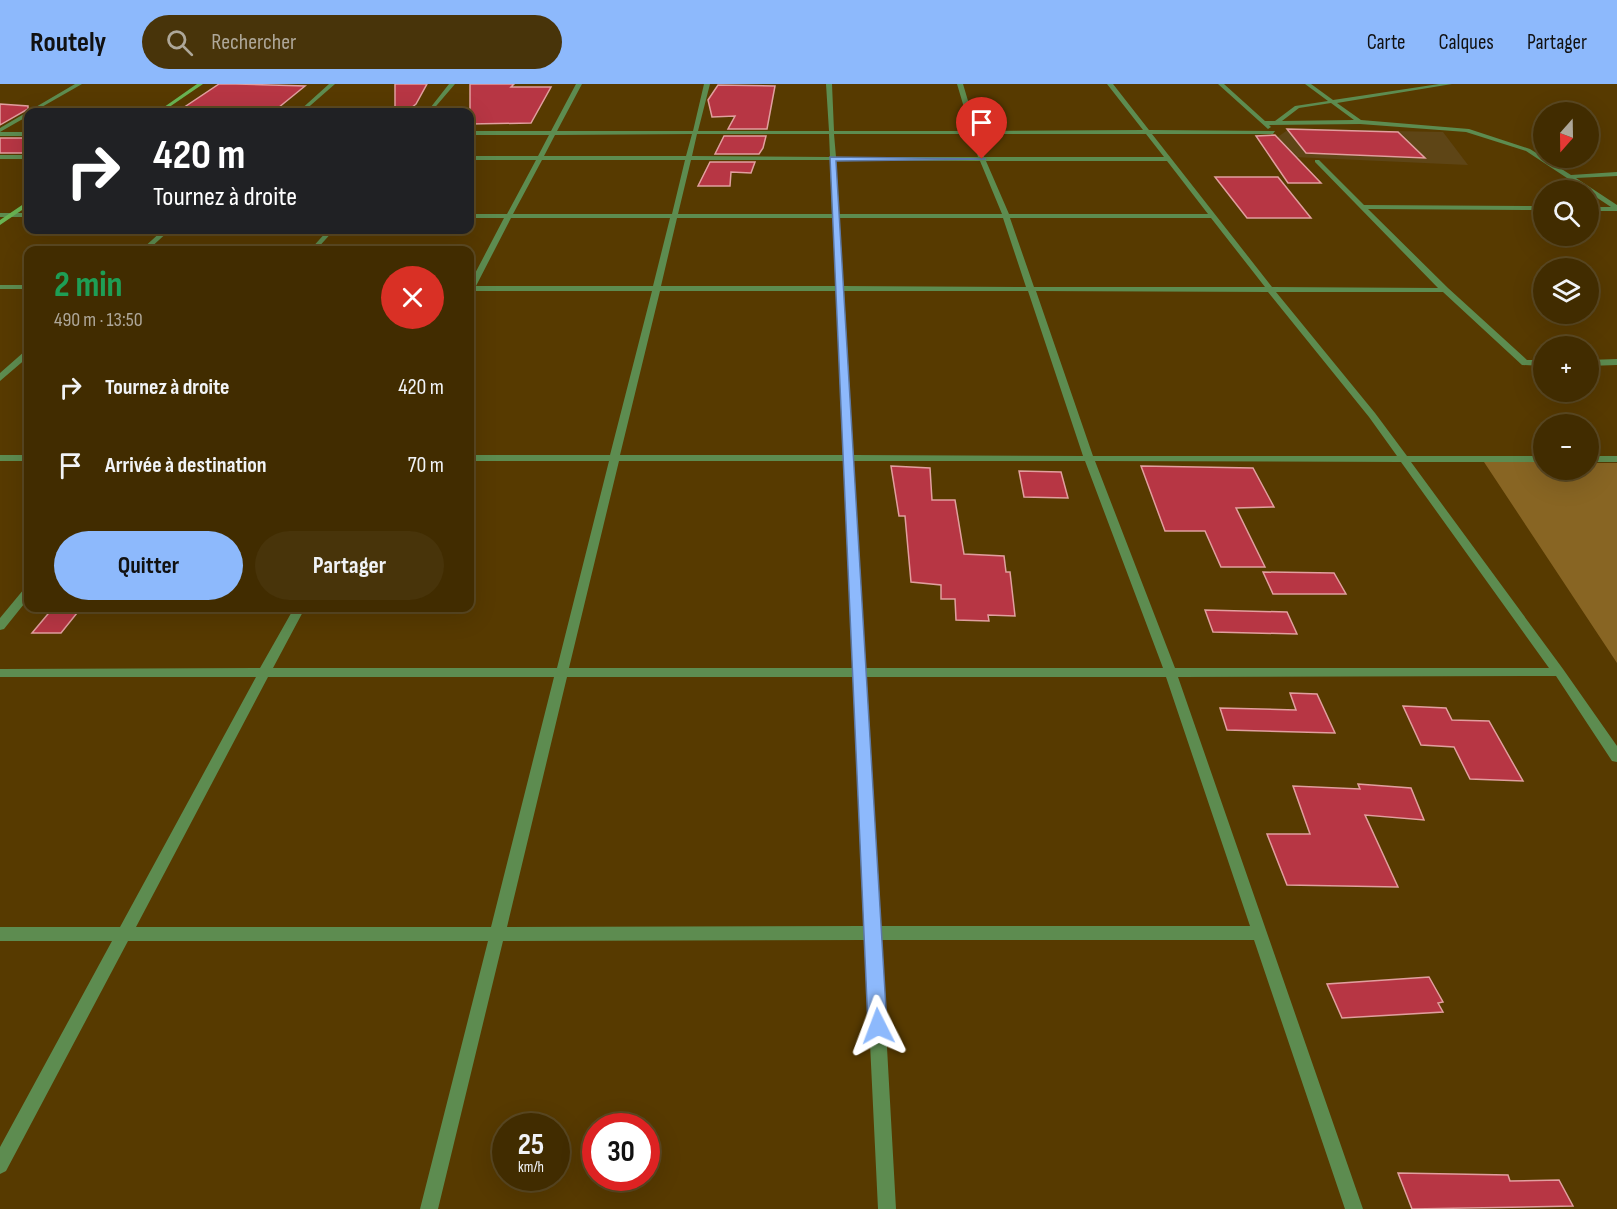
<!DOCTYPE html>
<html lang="fr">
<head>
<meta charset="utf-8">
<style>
	:root { --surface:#412c00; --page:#48340a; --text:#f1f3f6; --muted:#aea799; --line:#5a4822; --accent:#8db9fc }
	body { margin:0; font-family:"Sofia Sans Condensed",sans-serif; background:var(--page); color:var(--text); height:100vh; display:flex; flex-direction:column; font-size:22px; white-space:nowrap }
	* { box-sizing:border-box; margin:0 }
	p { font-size:20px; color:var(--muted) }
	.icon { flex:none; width:33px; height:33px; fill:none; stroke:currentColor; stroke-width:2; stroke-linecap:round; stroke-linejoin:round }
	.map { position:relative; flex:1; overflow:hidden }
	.details { position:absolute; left:24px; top:162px; width:450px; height:366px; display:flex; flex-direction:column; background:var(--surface); border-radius:12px; box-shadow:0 6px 24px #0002,0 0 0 2px var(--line) }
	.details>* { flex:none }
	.top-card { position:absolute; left:24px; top:24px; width:450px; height:126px; border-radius:12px; box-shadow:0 6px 24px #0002,0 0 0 2px var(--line); background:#202124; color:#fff; overflow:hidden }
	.needle { width:39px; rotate:200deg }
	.fabs { position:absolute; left:1533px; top:18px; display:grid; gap:12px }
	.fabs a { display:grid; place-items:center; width:66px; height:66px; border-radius:50%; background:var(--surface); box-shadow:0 6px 24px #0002,0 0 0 2px var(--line); font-size:30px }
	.speed { position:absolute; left:492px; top:1029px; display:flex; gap:12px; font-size:30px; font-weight:700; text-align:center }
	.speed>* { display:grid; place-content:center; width:78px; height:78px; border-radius:50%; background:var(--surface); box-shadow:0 6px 24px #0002,0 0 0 2px var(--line); line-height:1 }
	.speed small { font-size:15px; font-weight:400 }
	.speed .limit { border:9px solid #d22; background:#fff; color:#111 }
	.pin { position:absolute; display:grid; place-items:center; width:51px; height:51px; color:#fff; margin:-62px -26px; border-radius:50% 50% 50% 0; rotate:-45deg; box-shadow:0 0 6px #0007 }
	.pin .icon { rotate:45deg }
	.me { position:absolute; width:66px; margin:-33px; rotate:357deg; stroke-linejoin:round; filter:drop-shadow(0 0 4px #0008) }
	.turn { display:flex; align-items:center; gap:21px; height:126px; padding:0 30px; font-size:27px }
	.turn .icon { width:78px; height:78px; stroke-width:2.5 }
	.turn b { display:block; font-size:42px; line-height:51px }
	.round { display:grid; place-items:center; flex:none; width:63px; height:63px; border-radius:32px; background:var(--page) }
	.summary { display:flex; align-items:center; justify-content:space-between; height:102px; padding:0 30px }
	h1 { font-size:36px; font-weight:700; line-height:45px; color:#1e9e55 }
	.primary-button { display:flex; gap:12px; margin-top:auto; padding:12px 30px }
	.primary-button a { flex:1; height:69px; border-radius:36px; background:var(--accent); color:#111; font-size:24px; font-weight:700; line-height:69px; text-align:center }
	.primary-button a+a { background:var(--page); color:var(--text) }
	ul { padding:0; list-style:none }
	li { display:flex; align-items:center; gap:18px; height:78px; padding:0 30px }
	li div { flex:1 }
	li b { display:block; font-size:22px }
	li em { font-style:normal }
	header { display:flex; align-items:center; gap:36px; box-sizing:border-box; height:84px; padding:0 30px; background:var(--accent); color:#111 }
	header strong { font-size:28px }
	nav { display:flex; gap:33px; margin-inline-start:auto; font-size:21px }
	.search { width:420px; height:54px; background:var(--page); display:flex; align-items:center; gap:15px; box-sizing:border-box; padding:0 21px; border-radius:33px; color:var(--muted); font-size:22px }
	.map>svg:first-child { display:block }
	.built { fill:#5e4516 }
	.green { fill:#886523 }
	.building { fill:#b73644; stroke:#e19f9f; stroke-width:1.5 }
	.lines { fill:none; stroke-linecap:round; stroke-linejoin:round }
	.street { fill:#5d8c50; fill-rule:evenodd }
	.secondary { fill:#69b453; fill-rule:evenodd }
	.route { fill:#8db9fc; stroke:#5c78a4; stroke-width:1.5 }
</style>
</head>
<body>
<header>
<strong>Routely</strong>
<div class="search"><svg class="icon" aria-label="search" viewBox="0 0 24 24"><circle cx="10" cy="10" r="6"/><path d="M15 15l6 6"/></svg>Rechercher</div>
<nav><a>Carte</a><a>Calques</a><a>Partager</a></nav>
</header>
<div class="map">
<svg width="1617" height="1125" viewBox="0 0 1617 1125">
	<rect width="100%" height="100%" fill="#573a00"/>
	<path class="built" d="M 1289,45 L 1443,48 L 1468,81 L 1272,72 L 1265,62 Z"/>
	<path class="green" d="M 1484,378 L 1543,378 L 1544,386 L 1588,386 L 1589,379 L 1617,379 L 1617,579 Z"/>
	<path class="building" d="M 219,0 L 236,0 L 305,2 L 273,28 L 177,28 Z
		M 395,0 L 427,0 L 416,20 L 406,28 L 395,28 Z
		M 470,0 L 514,0 L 511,3 L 551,3 L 531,39 L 470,40 Z
		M 718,1 L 775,2 L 767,45 L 728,45 L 735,32 L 712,33 L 708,16 Z
		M 0,20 L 28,22 L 28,25 L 0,41 Z
		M 1287,45 L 1398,48 L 1425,74 L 1306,69 Z
		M 1275,51 L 1321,99 L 1288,99 L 1256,52 Z
		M 724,52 L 766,52 L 763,64 L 759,70 L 715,70 Z
		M 0,54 L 28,54 L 28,69 L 0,69 Z
		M 710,78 L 755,78 L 751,89 L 731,88 L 730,102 L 698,102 Z
		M 1215,93 L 1278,93 L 1311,134 L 1247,134 Z
		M 891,382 L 930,384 L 932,416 L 955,416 L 964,470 L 1004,472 L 1006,488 L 1010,488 L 1015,532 L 988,531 L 989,537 L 956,536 L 955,515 L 941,515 L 941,501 L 911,498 L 905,432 L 899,432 Z
		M 1141,382 L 1253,384 L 1274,423 L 1236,424 L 1265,483 L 1221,483 L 1205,447 L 1165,447 Z
		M 1019,387 L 1061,388 L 1068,414 L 1024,413 Z
		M 1263,488 L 1334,489 L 1346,510 L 1273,510 Z
		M 53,524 L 81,524 L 61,549 L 32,549 Z
		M 1205,526 L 1287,528 L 1297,550 L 1213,548 Z
		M 1290,609 L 1317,610 L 1335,649 L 1227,646 L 1220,624 L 1296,626 Z
		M 1403,622 L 1446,624 L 1452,636 L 1489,637 L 1523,697 L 1470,695 L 1454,663 L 1421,661 Z
		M 1358,700 L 1411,704 L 1424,736 L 1365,731 L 1398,803 L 1287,801 L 1267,750 L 1310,750 L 1293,702 L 1360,705 Z
		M 1429,893 L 1443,918 L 1438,919 L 1443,928 L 1342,934 L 1327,900 Z
		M 1398,1089 L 1508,1091 L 1510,1097 L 1559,1096 L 1573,1122 L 1412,1125 Z"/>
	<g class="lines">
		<path class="street" d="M 75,0 L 82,0 L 33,28 L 28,28 L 28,32 L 0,48 L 0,44 Z
			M 329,0 L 335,0 L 303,28 L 298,28 Z
			M 449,0 L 455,0 L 431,28 L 427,28 Z
			M 576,0 L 582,0 L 557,47 L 693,47 L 704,0 L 710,0 L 698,47 L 829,47 L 826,0 L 832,0 L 834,47 L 971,47 L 957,0 L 963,0 L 977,47 L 1143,46 L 1107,0 L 1113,0 L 1149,46 L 1275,47 L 1273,50 L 1152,50 L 1272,203 L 1438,204 L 1315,78 L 1315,76 L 1319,76 L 1364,121 L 1544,122 L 1544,126 L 1368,125 L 1448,204 L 1527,276 L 1544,276 L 1544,282 L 1522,281 L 1443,208 L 1276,208 L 1375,329 L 1407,372 L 1544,372 L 1544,378 L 1411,378 L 1563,585 L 1617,662 L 1617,678 L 1612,677 L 1556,592 L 1178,593 L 1363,1125 L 1345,1125 L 1254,856 L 881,856 L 896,1125 L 878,1125 L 865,856 L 503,857 L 438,1125 L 420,1125 L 488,857 L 128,857 L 6,1087 L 0,1090 L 0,1063 L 112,857 L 0,857 L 0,843 L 120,843 L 256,593 L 0,593 L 0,585 L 260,584 L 294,524 L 305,524 L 273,584 L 557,584 L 609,377 L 470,377 L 470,371 L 610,371 L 652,207 L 470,207 L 470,199 L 504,134 L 470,134 L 470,130 L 507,130 L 536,76 L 470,76 L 470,72 L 538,72 L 549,51 L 470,51 L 470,47 L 551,47 ZM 692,50 L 686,72 L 544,72 L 555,51 ZM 697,50 L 829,50 L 830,73 L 692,72 ZM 834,50 L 972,50 L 978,73 L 836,73 ZM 978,50 L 1146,50 L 1164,73 L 984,73 ZM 542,76 L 685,76 L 672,130 L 513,130 ZM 691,76 L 830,76 L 832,130 L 678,130 ZM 836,76 L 980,77 L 1002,130 L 839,130 ZM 986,77 L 1167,77 L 1208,130 L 1009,130 ZM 511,134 L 670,134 L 653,202 L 476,202 ZM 677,134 L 833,134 L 836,202 L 661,202 ZM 839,134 L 1003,134 L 1026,203 L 843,202 ZM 1010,134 L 1211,134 L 1265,203 L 1034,203 ZM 660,207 L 836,207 L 843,371 L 620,371 ZM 844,207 L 1028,207 L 1083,372 L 853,371 ZM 1036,207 L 1268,208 L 1369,333 L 1397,372 L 1093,372 ZM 619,377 L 844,377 L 853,584 L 569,584 ZM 853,377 L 1085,377 L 1163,584 L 865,584 ZM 1095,377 L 1401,378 L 1549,584 L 1175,584 ZM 268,593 L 554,593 L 491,843 L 136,843 ZM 567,593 L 853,593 L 865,842 L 507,843 ZM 866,593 L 1166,593 L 1250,842 L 880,842 Z
			M 1218,0 L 1224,0 L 1265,37 L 1275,37 L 1295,22 L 1328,17 L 1305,0 L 1311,0 L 1333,16 L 1439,0 L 1452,0 L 1337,19 L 1361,36 L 1469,45 L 1530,65 L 1571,91 L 1617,88 L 1617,92 L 1576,94 L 1617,121 L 1617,127 L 1588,127 L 1588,123 L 1611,123 L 1526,67 L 1466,48 L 1360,40 L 1269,41 L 1271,43 L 1268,45 ZM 1331,19 L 1354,36 L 1282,37 L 1299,24 Z
			M 0,48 L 28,48 L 28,52 L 0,52 Z
			M 0,71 L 28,71 L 28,75 L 0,75 Z
			M 0,129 L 28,129 L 28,133 L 0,133 Z
			M 163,146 L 170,146 L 148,166 L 141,166 Z
			M 328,146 L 334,146 L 316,166 L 310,166 Z
			M 0,201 L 28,201 L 28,205 L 0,205 Z
			M 25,267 L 28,267 L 28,273 L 0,297 L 0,289 Z
			M 1617,275 L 1617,281 L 1588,282 L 1588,276 Z
			M 0,371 L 28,371 L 28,377 L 0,377 Z
			M 1588,372 L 1617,372 L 1617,378 L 1588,378 Z
			M 28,504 L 28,515 L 4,545 L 0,546 L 0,534 L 24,505 Z"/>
		<path class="secondary" d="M 197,0 L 203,0 L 162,28 L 157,28 Z
			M 28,117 L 28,122 L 0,141 L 0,136 Z"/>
	</g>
	<path class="route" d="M 830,73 L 986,75 L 836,77 L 887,942 L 884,948 L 878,951 L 871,948 L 868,942 Z"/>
</svg>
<div class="fabs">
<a><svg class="needle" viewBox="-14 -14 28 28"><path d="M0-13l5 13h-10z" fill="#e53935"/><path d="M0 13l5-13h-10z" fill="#aea799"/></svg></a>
<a><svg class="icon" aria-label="search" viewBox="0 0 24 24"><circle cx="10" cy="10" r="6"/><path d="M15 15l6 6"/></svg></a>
<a><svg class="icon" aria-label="layers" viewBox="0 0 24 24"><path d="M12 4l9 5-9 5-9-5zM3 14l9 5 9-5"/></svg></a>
<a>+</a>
<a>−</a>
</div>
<div class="speed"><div>25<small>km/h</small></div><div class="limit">30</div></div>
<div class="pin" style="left:982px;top:75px;background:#d93025"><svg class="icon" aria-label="arrive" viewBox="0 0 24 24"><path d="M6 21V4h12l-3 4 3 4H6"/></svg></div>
<svg class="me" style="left:878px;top:942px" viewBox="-20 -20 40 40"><path d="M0-17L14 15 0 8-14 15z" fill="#8db9fc" stroke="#fff" stroke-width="4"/></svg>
<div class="top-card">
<div class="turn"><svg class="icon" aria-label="right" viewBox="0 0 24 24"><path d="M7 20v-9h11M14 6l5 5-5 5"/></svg><div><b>420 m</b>Tournez à droite</div></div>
</div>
<section class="details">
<div class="summary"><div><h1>2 min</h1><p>490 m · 13:50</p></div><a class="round" style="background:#d93025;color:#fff"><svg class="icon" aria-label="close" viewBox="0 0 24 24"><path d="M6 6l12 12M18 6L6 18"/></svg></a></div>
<ul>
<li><svg class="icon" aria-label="right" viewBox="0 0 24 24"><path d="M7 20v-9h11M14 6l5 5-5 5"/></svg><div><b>Tournez à droite</b></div><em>420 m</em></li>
<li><svg class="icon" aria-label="arrive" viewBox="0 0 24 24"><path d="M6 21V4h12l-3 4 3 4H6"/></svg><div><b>Arrivée à destination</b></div><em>70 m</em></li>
</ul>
<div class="primary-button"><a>Quitter</a><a>Partager</a></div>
</section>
</div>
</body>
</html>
